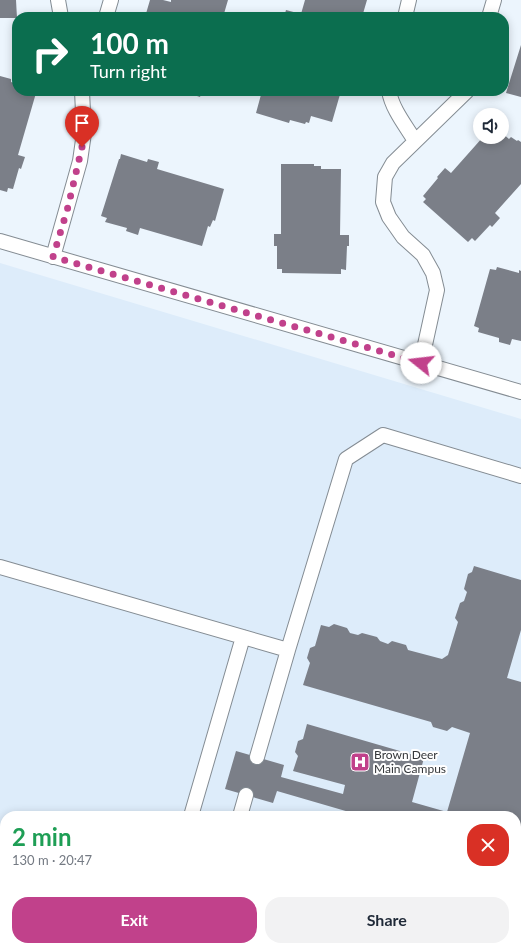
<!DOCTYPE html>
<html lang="en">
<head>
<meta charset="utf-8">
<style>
	:root { --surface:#fff; --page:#f2f2f3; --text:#1f2937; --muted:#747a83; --accent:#c1418b }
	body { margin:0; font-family:Lato,sans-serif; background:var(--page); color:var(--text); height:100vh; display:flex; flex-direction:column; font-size:15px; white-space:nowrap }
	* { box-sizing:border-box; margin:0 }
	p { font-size:13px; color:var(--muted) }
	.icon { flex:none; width:22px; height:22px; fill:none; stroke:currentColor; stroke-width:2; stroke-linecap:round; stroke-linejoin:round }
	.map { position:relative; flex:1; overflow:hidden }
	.drawer { position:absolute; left:0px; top:811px; width:521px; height:140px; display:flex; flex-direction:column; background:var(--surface); border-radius:16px 16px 0 0; box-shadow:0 2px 10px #0003 }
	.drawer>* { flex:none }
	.guide { position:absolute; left:12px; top:12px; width:497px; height:84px; border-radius:16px; box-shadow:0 2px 10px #0003; background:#0b6e4f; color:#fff; overflow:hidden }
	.tools { position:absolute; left:473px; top:108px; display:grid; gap:8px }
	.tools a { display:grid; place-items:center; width:36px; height:36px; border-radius:50%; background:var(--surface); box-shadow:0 2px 10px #0003; font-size:20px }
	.pin { position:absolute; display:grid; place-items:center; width:34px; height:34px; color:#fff; margin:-41px -17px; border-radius:50% 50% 50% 0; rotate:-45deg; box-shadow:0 0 4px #0007 }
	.pin .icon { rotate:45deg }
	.me { position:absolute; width:44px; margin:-22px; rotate:286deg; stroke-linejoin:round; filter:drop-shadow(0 0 3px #0008) }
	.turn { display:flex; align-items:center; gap:14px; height:84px; padding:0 12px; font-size:18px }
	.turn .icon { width:52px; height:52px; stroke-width:2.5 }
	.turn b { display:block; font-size:28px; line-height:34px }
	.round { display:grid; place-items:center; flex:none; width:42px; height:42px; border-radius:16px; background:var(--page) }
	.summary { display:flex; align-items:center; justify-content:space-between; height:68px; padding:0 12px }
	h1 { font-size:24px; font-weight:700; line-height:30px; color:#1e9e55 }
	.button { display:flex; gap:8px; margin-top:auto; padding:8px 12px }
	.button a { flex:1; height:46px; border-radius:16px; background:var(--accent); color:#fff; font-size:16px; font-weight:700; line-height:46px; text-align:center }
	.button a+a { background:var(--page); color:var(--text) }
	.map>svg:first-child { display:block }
	.built { fill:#ddecfa; fill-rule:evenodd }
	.building { fill:#7b7f88 }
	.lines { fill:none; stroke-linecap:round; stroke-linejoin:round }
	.lane-casing { stroke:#848c93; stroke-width:16 }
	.lane { stroke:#fff; stroke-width:14 }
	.route { stroke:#c1418b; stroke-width:7; stroke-dasharray:0 12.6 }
	.labels { text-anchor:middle; stroke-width:4; stroke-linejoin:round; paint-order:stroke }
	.poi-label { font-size:12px; fill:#35383b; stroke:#fff; text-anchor:start }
</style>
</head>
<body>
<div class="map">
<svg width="521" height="951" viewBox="0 0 521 951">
	<rect width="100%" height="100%" fill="#ecf5fd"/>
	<path class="built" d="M 0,263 L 521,419 L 521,951 L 0,951 ZM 5,816 L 516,816 L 516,946 L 5,946 Z"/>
	<path class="building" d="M 0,0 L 16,0 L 17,18 L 0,18 Z
		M 150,0 L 163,0 L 171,2 L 171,0 L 228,0 L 223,17 L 145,17 Z
		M 305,0 L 367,0 L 362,17 L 284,17 L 286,10 L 301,14 Z
		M 521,45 L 521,97 L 506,93 Z
		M 0,76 L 11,79 L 11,82 L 17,84 L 17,91 L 29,91 L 36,93 L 18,155 L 25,157 L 21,169 L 19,168 L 13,189 L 8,188 L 7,192 L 0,190 Z
		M 182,91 L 202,91 L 200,97 Z
		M 262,91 L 278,94 L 279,91 L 341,91 L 332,122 L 311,116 L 309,123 L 306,122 L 305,124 L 290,120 L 289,123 L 256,113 Z
		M 502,133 L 509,139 L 511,137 L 517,141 L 518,140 L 521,142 L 521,184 L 495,213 L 500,218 L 492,227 L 490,225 L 475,241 L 472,238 L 468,242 L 423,202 L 426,199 L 423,196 L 438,178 L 437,177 L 445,168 L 451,173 L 483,137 L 502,137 Z
		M 121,154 L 147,162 L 148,159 L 159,162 L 157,169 L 224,189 L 215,221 L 213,220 L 210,227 L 208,226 L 202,246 L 140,228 L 138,235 L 126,231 L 127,228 L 105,222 L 107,218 L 101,216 L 119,159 L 120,159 Z
		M 281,164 L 314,164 L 314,166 L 321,166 L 321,169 L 341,169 L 340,235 L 349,235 L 349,246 L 347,246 L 346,270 L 341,269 L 341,274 L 282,273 L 282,269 L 277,269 L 277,246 L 274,246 L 274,234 L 281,234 Z
		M 497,267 L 519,273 L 519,270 L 521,271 L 521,341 L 512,339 L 510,345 L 499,342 L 499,338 L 478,332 L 479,328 L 474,326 L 490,269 L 496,270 Z
		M 474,566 L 521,580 L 521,630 L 507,678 L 521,682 L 521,951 L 494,951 L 478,946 L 516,946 L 516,816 L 356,816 L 356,814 L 277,791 L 273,803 L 225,789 L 236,751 L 284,765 L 281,777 L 343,794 L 345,785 L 293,771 L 298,756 L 295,752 L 298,741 L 303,739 L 307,724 L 424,758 L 412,802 L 447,812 L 470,733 L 452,727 L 447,731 L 433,727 L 431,722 L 303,685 L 310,663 L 307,658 L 310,648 L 315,646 L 321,625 L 329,627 L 334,624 L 347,628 L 350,633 L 358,635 L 362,633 L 377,637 L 380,641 L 388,644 L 392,641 L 406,645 L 408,650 L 442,659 L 448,655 L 458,622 L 455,618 L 460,603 L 464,601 L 467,592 L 464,589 L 468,574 L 472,572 Z"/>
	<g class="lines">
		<defs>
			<path id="lane" d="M 58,0 L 61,17
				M 106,17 L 111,0
				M 405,17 L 409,0
				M 489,17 L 494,0
				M 389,91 C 392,109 406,126 415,141
				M 0,241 L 521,392
				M 53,257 L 80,161 L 84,133 L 82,91
				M 421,363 L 437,290 L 433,273 L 423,255 L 403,237 L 389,217 L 383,202 L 385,177 L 393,163 L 467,91
				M 0,567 L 288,650 L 346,459 L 383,435 L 521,476
				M 257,757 L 288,650
				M 191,816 L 243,637
				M 240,816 L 246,795
				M 0,846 L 5,847
				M 212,946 L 213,951"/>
		</defs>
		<use href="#lane" class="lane-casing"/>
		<use href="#lane" class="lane"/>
	</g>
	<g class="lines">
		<path class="route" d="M 82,147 L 68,207 L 53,257 L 421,363"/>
	</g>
	<defs>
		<symbol id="hospital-square" viewBox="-11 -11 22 22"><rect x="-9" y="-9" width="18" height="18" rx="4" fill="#c1418b" stroke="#fff"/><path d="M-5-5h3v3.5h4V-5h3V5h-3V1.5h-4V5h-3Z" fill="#fff"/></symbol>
	</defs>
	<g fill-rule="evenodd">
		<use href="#hospital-square" x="349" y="751" width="22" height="22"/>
	</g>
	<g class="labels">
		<g class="poi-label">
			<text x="374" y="759">Brown Deer<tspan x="374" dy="14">Main Campus</tspan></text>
		</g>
	</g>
</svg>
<div class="tools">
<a><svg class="icon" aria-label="sound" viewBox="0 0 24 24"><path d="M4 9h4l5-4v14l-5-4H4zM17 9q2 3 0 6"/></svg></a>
</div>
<div class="pin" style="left:82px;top:147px;background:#d93025"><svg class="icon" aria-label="arrive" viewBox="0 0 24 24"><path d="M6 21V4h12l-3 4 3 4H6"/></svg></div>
<svg class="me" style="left:421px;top:363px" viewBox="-20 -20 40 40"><circle r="19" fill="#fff"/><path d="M0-13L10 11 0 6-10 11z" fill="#c1418b"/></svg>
<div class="guide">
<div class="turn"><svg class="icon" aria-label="right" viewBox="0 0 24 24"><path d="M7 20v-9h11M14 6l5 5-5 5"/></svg><div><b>100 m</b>Turn right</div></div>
</div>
<section class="drawer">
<div class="summary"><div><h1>2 min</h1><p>130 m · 20:47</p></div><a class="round" style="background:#d93025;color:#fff"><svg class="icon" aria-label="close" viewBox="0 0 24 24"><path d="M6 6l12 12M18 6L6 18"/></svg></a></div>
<div class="button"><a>Exit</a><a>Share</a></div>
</section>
</div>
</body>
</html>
